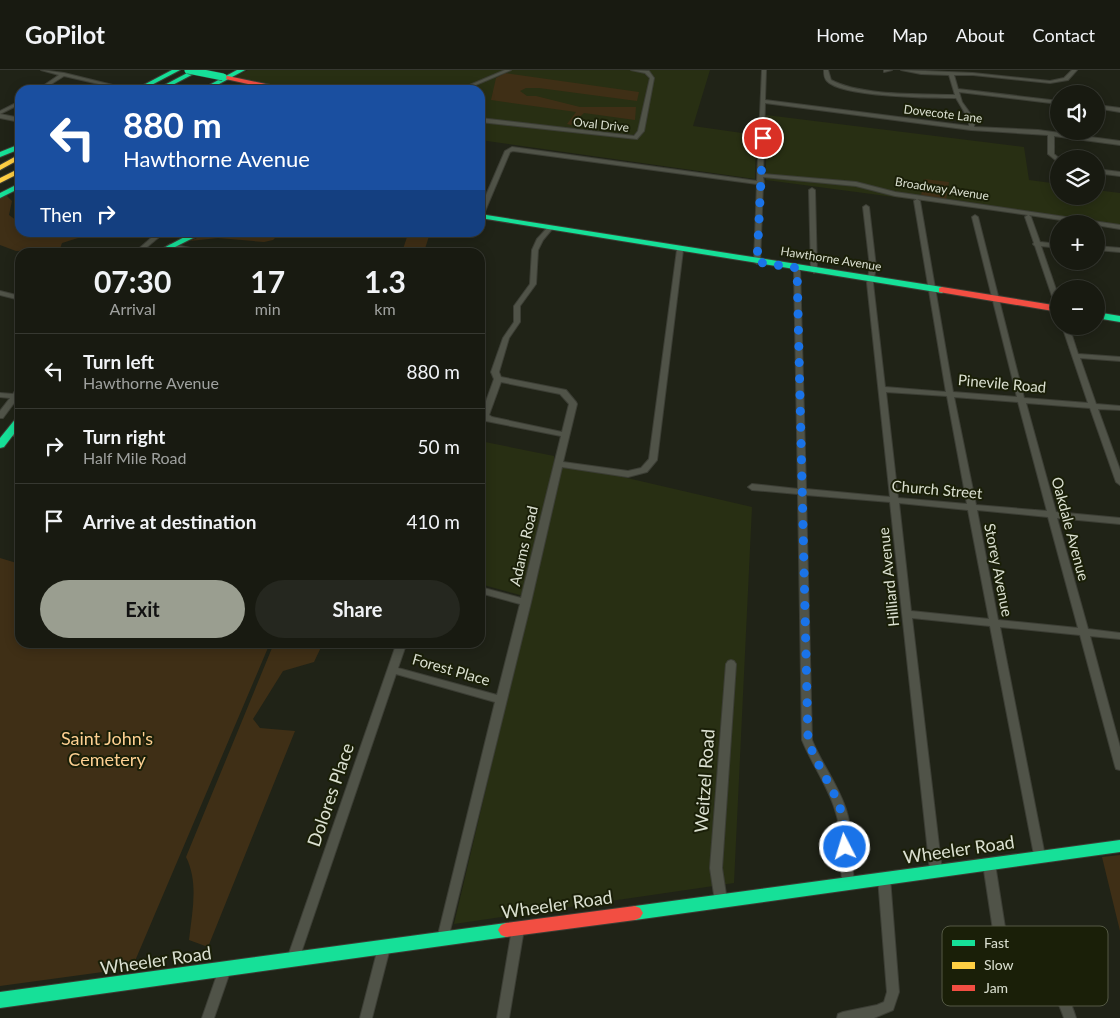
<!DOCTYPE html>
<html lang="en">
<head>
<meta charset="utf-8">
<style>
	:root { --surface:#181a11; --page:#25271f; --text:#f1f3f6; --muted:#9fa19f; --line:#363831; --accent:#9a9e90 }
	body { margin:0; font-family:Lato,sans-serif; background:var(--page); color:var(--text); height:100vh; display:flex; flex-direction:column; font-size:19px; white-space:nowrap }
	* { box-sizing:border-box; margin:0 }
	p { font-size:16px; color:var(--muted) }
	.icon { flex:none; width:28px; height:28px; fill:none; stroke:currentColor; stroke-width:2; stroke-linecap:round; stroke-linejoin:round }
	.map { position:relative; flex:1; overflow:hidden }
	.details { position:absolute; left:15px; top:178px; width:470px; height:400px; display:flex; flex-direction:column; background:var(--surface); border-radius:15px; box-shadow:0 2px 12px #0003,0 0 0 1px var(--line) }
	.details>* { flex:none }
	.top-card { position:absolute; left:15px; top:15px; width:470px; height:152px; border-radius:15px; box-shadow:0 2px 12px #0003,0 0 0 1px var(--line); background:#1a4fa0; color:#fff; overflow:hidden }
	.fabs { position:absolute; left:1050px; top:15px; display:grid; gap:10px }
	.fabs a { display:grid; place-items:center; width:55px; height:55px; border-radius:50%; background:var(--surface); box-shadow:0 2px 12px #0003,0 0 0 1px var(--line); font-size:25px }
	.pin { position:absolute; display:grid; place-items:center; width:42px; height:42px; color:#fff; margin:-21px; border:2px solid #fff; border-radius:50%; box-shadow:0 1px 5px #0007 }
	.me { position:absolute; width:55px; margin:-28px; rotate:355deg; stroke-linejoin:round; filter:drop-shadow(0 0 4px #0008) }
	.turn { display:flex; align-items:center; gap:18px; height:105px; padding:0 25px; font-size:22px }
	.turn .icon { width:65px; height:65px; stroke-width:2.5 }
	.turn b { display:block; font-size:35px; line-height:42px }
	.then { display:flex; align-items:center; height:48px; padding:0 25px; background:#0003; gap:10px; font-size:19px }
	.eta { display:flex; justify-content:space-evenly; align-items:center; height:85px; text-align:center }
	.eta b { font-size:30px; font-weight:700; line-height:35px }
	.primary-button { display:flex; gap:10px; margin-top:auto; padding:10px 25px }
	.primary-button a { flex:1; height:58px; border-radius:30px; background:var(--accent); color:#111; font-size:20px; font-weight:700; line-height:58px; text-align:center }
	.primary-button a+a { background:var(--page); color:var(--text) }
	ul { padding:0; list-style:none }
	li { display:flex; align-items:center; gap:15px; height:75px; padding:0 25px; border-top:1px solid var(--line) }
	li div { flex:1 }
	li b { display:block; font-size:19px }
	li em { font-style:normal }
	header { display:flex; align-items:center; gap:30px; box-sizing:border-box; height:70px; padding:0 25px; background:var(--surface); border-bottom:1px solid var(--line) }
	header strong { font-size:24px }
	nav { display:flex; gap:28px; margin-inline-start:auto; font-size:18px }
	.map>svg:first-child { display:block }
	.built { fill:#282f13 }
	.green { fill:#3f2f16 }
	.lines { fill:none; stroke-linecap:round; stroke-linejoin:round }
	.street-casing { stroke:#3c3e35; stroke-width:2 }
	.fast-casing { stroke:#3c3e35; stroke-width:2 }
	.slow-casing { stroke:#3c3e35; stroke-width:2 }
	.jam-casing { stroke:#3c3e35; stroke-width:2 }
	.street { fill:#505348; fill-rule:evenodd }
	.fast { fill:#16e098; fill-rule:evenodd }
	.slow { fill:#ffcf43; fill-rule:evenodd }
	.jam { fill:#f24e42; fill-rule:evenodd }
	.fast-bridge-casing { stroke:#3c3e35; stroke-width:8; stroke-linecap:butt }
	.fast-bridge { stroke:#16e098; stroke-width:7 }
	.route { stroke:#1a73e8; stroke-width:9; stroke-dasharray:0 16.2 }
	.labels { text-anchor:middle; stroke-width:4; stroke-linejoin:round; paint-order:stroke }
	.far-street-label { font-size:12px; fill:#dbe0d1; stroke:#1a1f08 }
	.street-label { font-size:15px; fill:#dbe0d1; stroke:#1a1f08 }
	.near-park-label { font-size:18px; fill:#fed092; stroke:#1a1f08 }
	.near-street-label { font-size:18px; fill:#dbe0d1; stroke:#1a1f08 }
	.key { fill:#1a1f08; stroke:#545944; stroke-width:1 }
	.key-label { font-size:14px; fill:#dbe0d1 }
</style>
</head>
<body>
<header>
<strong>GoPilot</strong>
<nav><a>Home</a><a>Map</a><a>About</a><a>Contact</a></nav>
</header>
<div class="map">
<svg width="1120" height="948" viewBox="0 0 1120 948">
	<rect width="100%" height="100%" fill="#202317"/>
	<path class="built" d="M 248,0 L 710,0 L 693,56 L 756,65 L 755,109 L 480,70 L 480,20 L 290,20 L 235,7 Z
		M 766,45 L 1024,77 L 1029,110 L 1059,114 L 1059,126 L 1096,126 L 1096,120 L 1120,123 L 1120,159 L 1096,156 L 1096,154 L 766,110 Z
		M 480,371 L 554,386 L 554,391 L 752,437 L 734,813 L 454,854 L 531,528 L 480,514 Z"/>
	<path class="green" d="M 505,3 L 639,22 L 637,31 L 539,18 L 526,18 L 520,21 L 527,26 L 536,26 L 580,37 L 636,37 L 635,50 L 584,43 L 571,55 L 567,54 L 576,42 L 491,30 L 496,8 Z
		M 924,109 L 949,112 L 946,130 L 921,126 Z
		M 6,125 L 12,131 L 9,145 L 20,153 L 20,162 L 26,163 L 27,166 L 34,168 L 51,162 L 75,164 L 117,162 L 125,168 L 78,168 L 62,173 L 59,182 L 40,182 L 36,180 L 16,181 L 0,175 L 0,128 Z
		M 211,162 L 286,162 L 286,163 L 278,165 L 273,170 L 264,172 L 218,168 L 190,171 Z
		M 429,166 L 424,182 L 402,182 L 407,167 Z
		M 0,488 L 20,494 L 20,572 L 323,573 L 314,592 L 283,601 L 253,649 L 260,658 L 295,661 L 208,877 L 189,870 C 192,842 199,813 186,787 L 272,578 L 270,573 L 132,898 L 0,916 Z
		M 1120,785 L 1120,861 L 1102,787 Z"/>
	<g class="lines">
		<defs>
			<path id="street" d="M 41,0 L 64,3 L 133,20 L 125,20 L 64,6 L 42,20 L 37,20 L 59,5 Z
				M 505,0 L 511,0 L 464,20 L 458,20 Z
				M 631,0 L 649,1 L 654,8 L 644,61 L 637,69 L 480,52 L 480,48 L 634,66 L 638,61 L 650,8 L 645,3 Z
				M 762,0 L 766,0 L 765,30 L 969,56 L 969,50 L 956,28 C 933,28 841,27 827,11 C 824,8 824,4 824,0 L 828,0 L 831,10 C 860,26 921,24 955,25 L 949,5 L 921,4 L 901,0 L 973,3 L 1050,11 L 1064,8 L 1072,0 L 1077,0 L 1068,10 L 1050,13 L 973,5 L 954,5 L 958,19 L 1059,31 L 1059,34 L 959,22 L 962,32 L 975,50 L 974,57 L 1038,60 L 1120,71 L 1120,75 L 1054,66 L 1054,84 L 1060,89 L 1059,93 L 1048,84 L 1048,65 L 971,60 L 765,33 L 763,104 L 856,112 L 895,122 L 1120,155 L 1120,159 L 1096,155 L 1096,154 L 1086,154 L 1029,145 L 1031,147 L 1040,172 L 1059,174 L 1059,178 L 1041,176 L 1059,228 L 1059,240 L 1056,238 L 1035,176 L 1033,174 L 1034,173 L 1025,147 L 1028,145 L 895,126 L 856,116 L 763,107 L 764,113 L 763,114 L 760,192 L 757,194 L 754,192 L 757,114 L 513,81 L 510,82 L 483,146 L 480,148 L 480,139 L 505,81 L 512,77 L 757,111 Z
				M 884,0 L 892,0 L 884,2 Z
				M 20,31 L 20,34 L 0,44 L 20,48 L 20,52 L 0,48 L 0,41 Z
				M 1097,35 L 1120,38 L 1120,42 L 1096,38 Z
				M 1096,99 L 1120,102 L 1120,106 L 1096,103 Z
				M 812,118 L 815,120 L 817,201 L 814,203 L 811,201 L 809,120 Z
				M 917,129 L 920,131 L 953,322 L 1017,327 L 972,147 L 975,145 L 978,147 L 1024,328 L 1088,333 L 1062,256 L 1069,256 L 1078,284 L 1120,287 L 1120,291 L 1080,288 L 1096,334 L 1120,336 L 1120,340 L 1098,339 L 1120,400 L 1120,415 L 1116,412 L 1090,338 L 1026,333 L 1056,442 L 1120,448 L 1120,454 L 1057,448 L 1088,559 L 1120,563 L 1120,569 L 1090,566 L 1120,677 L 1120,700 L 1116,699 L 1115,696 L 1080,565 L 1000,557 L 1045,786 L 1043,790 L 1039,791 L 1035,790 L 990,556 L 912,548 L 942,801 L 940,805 L 936,806 L 932,805 L 930,801 L 890,432 L 806,425 L 812,670 C 822,695 840,717 847,743 C 854,765 851,789 854,812 L 852,816 L 848,817 L 844,816 L 842,812 C 840,789 843,765 836,743 C 829,717 812,695 802,670 L 798,424 L 752,420 L 748,417 L 752,414 L 798,419 L 794,198 L 797,196 L 800,198 L 806,419 L 890,427 L 867,213 L 870,197 L 863,137 L 866,135 L 869,137 L 876,197 L 873,213 L 885,317 L 946,322 L 914,131 ZM 886,322 L 947,326 L 967,434 L 898,428 ZM 954,327 L 1018,332 L 1047,441 L 976,435 ZM 899,433 L 968,440 L 989,549 L 911,541 ZM 977,440 L 1048,447 L 1078,558 L 998,550 Z
				M 548,157 L 553,158 L 543,170 L 538,180 L 536,214 L 520,236 L 520,252 L 509,268 L 499,302 L 501,307 L 566,320 L 576,332 L 577,334 L 563,392 L 628,401 L 641,398 L 649,389 L 677,180 L 680,178 L 683,180 L 657,390 L 647,402 L 628,407 L 562,397 L 531,532 L 447,873 L 443,875 L 439,873 L 437,869 L 495,632 L 396,604 L 299,889 L 297,893 L 293,895 L 289,893 L 287,889 L 397,572 L 407,572 L 398,598 L 497,625 L 520,534 L 480,523 L 480,517 L 521,528 L 561,366 L 486,351 L 481,345 L 494,309 L 491,302 L 503,268 L 514,252 L 514,236 L 530,214 L 532,180 L 537,169 ZM 501,312 L 560,324 L 569,334 L 562,362 L 492,347 L 489,345 Z
				M 158,162 L 165,162 L 141,182 L 135,182 Z
				M 170,174 L 201,180 L 204,182 L 194,182 L 168,177 L 167,176 Z
				M 1096,176 L 1120,178 L 1120,182 L 1096,180 Z
				M 0,221 L 20,226 L 20,230 L 0,225 Z
				M 17,318 L 20,318 L 20,325 L 3,348 L 0,348 L 0,341 L 10,328 L 0,327 L 0,323 L 13,324 Z
				M 6,362 L 20,362 L 20,366 L 6,366 L 5,364 Z
				M 731,590 L 734,591 L 736,594 L 722,798 L 727,831 L 725,835 L 721,836 L 717,835 L 715,831 L 710,798 L 726,594 L 728,591 Z
				M 989,789 L 993,790 L 995,794 L 1007,870 C 1043,893 1063,905 1076,948 L 1064,948 C 1052,910 1029,897 997,877 L 995,873 L 983,794 L 985,790 Z
				M 884,803 L 888,804 L 890,808 L 899,922 L 893,940 L 874,948 L 837,948 L 838,944 L 843,942 L 877,935 L 884,932 L 887,922 L 878,808 L 880,804 Z
				M 518,853 L 522,855 L 524,859 L 509,948 L 497,948 L 512,859 L 514,855 Z
				M 384,872 L 388,874 L 390,878 L 372,948 L 360,948 L 378,878 L 380,874 Z
				M 225,893 L 229,895 L 231,899 L 214,948 L 202,948 L 219,899 L 221,895 Z"/>
			<path id="fast" d="M 172,0 L 180,0 L 142,20 L 134,20 Z
				M 193,0 L 201,0 L 163,20 L 155,20 Z
				M 237,0 L 245,0 L 208,20 L 200,20 Z
				M 20,74 L 20,79 L 0,87 L 0,82 Z
				M 20,113 L 20,118 L 0,128 L 0,123 Z
				M 480,144 L 942,217 L 946,220 L 942,223 L 480,148 Z
				M 194,162 L 205,162 L 165,182 L 156,182 Z
				M 1096,242 L 1120,246 L 1120,252 L 1096,248 Z
				M 20,346 L 20,356 L 4,377 L 0,378 L 0,368 L 17,347 Z
				M 1120,770 L 1120,782 L 635,850 L 630,848 L 627,843 L 630,838 L 635,836 Z
				M 506,853 L 511,855 L 514,860 L 511,865 L 506,867 L 0,938 L 0,922 Z"/>
			<path id="slow" d="M 20,84 L 20,89 L 0,100 L 0,95 Z
				M 20,98 L 20,103 L 0,113 L 0,108 Z"/>
			<path id="jam" d="M 223,5 L 285,18 L 288,20 L 276,20 L 221,8 L 220,7 Z
				M 942,217 L 1059,236 L 1059,242 L 939,222 L 939,218 Z
				M 635,836 L 640,838 L 643,843 L 640,848 L 635,850 L 506,867 L 501,865 L 498,860 L 501,855 L 506,853 Z"/>
		</defs>
		<use href="#street" class="street-casing"/>
		<use href="#fast" class="fast-casing"/>
		<use href="#slow" class="slow-casing"/>
		<use href="#jam" class="jam-casing"/>
		<use href="#street" class="street"/>
		<use href="#fast" class="fast"/>
		<use href="#slow" class="slow"/>
		<use href="#jam" class="jam"/>
		<defs>
			<path id="fast-bridge" d="M 188,0 L 223,7"/>
		</defs>
		<use href="#fast-bridge" class="fast-bridge-casing"/>
		<use href="#fast-bridge" class="fast-bridge"/>
	</g>
	<g class="lines">
		<path class="route" d="M 763,68 L 757,192 L 797,198 L 808,670 C 816,695 833,716 841,741 C 845,752 845,765 845,777"/>
	</g>
	<g class="labels">
		<g class="far-street-label">
			<text transform="translate(943 44) rotate(7)" y="4">Dovecote Lane</text>
			<text transform="translate(601 55) rotate(6)" y="4">Oval Drive</text>
			<text transform="translate(942 119) rotate(9)" y="4">Broadway Avenue</text>
			<text transform="translate(831 189) rotate(9)" y="4">Hawthorne Avenue</text>
		</g>
		<g class="street-label">
			<text transform="translate(1002 314) rotate(5)" y="5">Pinevile Road</text>
			<text transform="translate(937 420) rotate(5)" y="5">Church Street</text>
			<text transform="translate(1070 459) rotate(75)" y="5">Oakdale Avenue</text>
			<text transform="translate(524 476) rotate(-77)" y="5">Adams Road</text>
			<text transform="translate(998 500) rotate(79)" y="5">Storey Avenue</text>
			<text transform="translate(889 507) rotate(-96)" y="5">Hilliard Avenue</text>
			<text transform="translate(451 600) rotate(16)" y="5">Forest Place</text>
		</g>
		<g class="near-park-label">
			<text x="107" y="675">Saint John's<tspan x="107" dy="21">Cemetery</tspan></text>
		</g>
		<g class="near-street-label">
			<text transform="translate(705 711) rotate(-86)" y="6">Weitzel Road</text>
			<text transform="translate(331 725) rotate(-71)" y="6">Dolores Place</text>
			<text transform="translate(959 780) rotate(-8)" y="6">Wheeler Road</text>
			<text transform="translate(557 835) rotate(-8)" y="6">Wheeler Road</text>
			<text transform="translate(156 891) rotate(-8)" y="6">Wheeler Road</text>
		</g>
	</g>
	<rect x="942" y="856" width="166" height="80" rx="8" class="key"/>
	<rect x="952" y="870" width="23" height="6" fill="#16e098"/>
	<rect x="952" y="892" width="23" height="7" fill="#ffcf43"/>
	<rect x="952" y="915" width="23" height="6" fill="#f24e42"/>
	<g class="key-label">
		<text x="984" y="878">Fast</text>
		<text x="984" y="900">Slow</text>
		<text x="984" y="923">Jam</text>
	</g>
</svg>
<div class="fabs">
<a><svg class="icon" aria-label="sound" viewBox="0 0 24 24"><path d="M4 9h4l5-4v14l-5-4H4zM17 9q2 3 0 6"/></svg></a>
<a><svg class="icon" aria-label="layers" viewBox="0 0 24 24"><path d="M12 4l9 5-9 5-9-5zM3 14l9 5 9-5"/></svg></a>
<a>+</a>
<a>−</a>
</div>
<div class="pin" style="left:763px;top:68px;background:#d93025"><svg class="icon" aria-label="arrive" viewBox="0 0 24 24"><path d="M6 21V4h12l-3 4 3 4H6"/></svg></div>
<svg class="me" style="left:845px;top:777px" viewBox="-20 -20 40 40"><circle r="17" fill="#1a73e8" stroke="#fff" stroke-width="3"/><path d="M0-11L8 9 0 5-8 9z" fill="#fff"/></svg>
<div class="top-card">
<div class="turn"><svg class="icon" aria-label="left" viewBox="0 0 24 24"><path d="M17 20v-9H6M10 6l-5 5 5 5"/></svg><div><b>880 m</b>Hawthorne Avenue</div></div>
<div class="then">Then<svg class="icon" aria-label="right" viewBox="0 0 24 24"><path d="M7 20v-9h11M14 6l5 5-5 5"/></svg></div>
</div>
<section class="details">
<div class="eta">
<div><b>07:30</b><p>Arrival</p></div>
<div><b>17</b><p>min</p></div>
<div><b>1.3</b><p>km</p></div>
</div>
<ul>
<li><svg class="icon" aria-label="left" viewBox="0 0 24 24"><path d="M17 20v-9H6M10 6l-5 5 5 5"/></svg><div><b>Turn left</b><p>Hawthorne Avenue</p></div><em>880 m</em></li>
<li><svg class="icon" aria-label="right" viewBox="0 0 24 24"><path d="M7 20v-9h11M14 6l5 5-5 5"/></svg><div><b>Turn right</b><p>Half Mile Road</p></div><em>50 m</em></li>
<li><svg class="icon" aria-label="arrive" viewBox="0 0 24 24"><path d="M6 21V4h12l-3 4 3 4H6"/></svg><div><b>Arrive at destination</b></div><em>410 m</em></li>
</ul>
<div class="primary-button"><a>Exit</a><a>Share</a></div>
</section>
</div>
</body>
</html>
